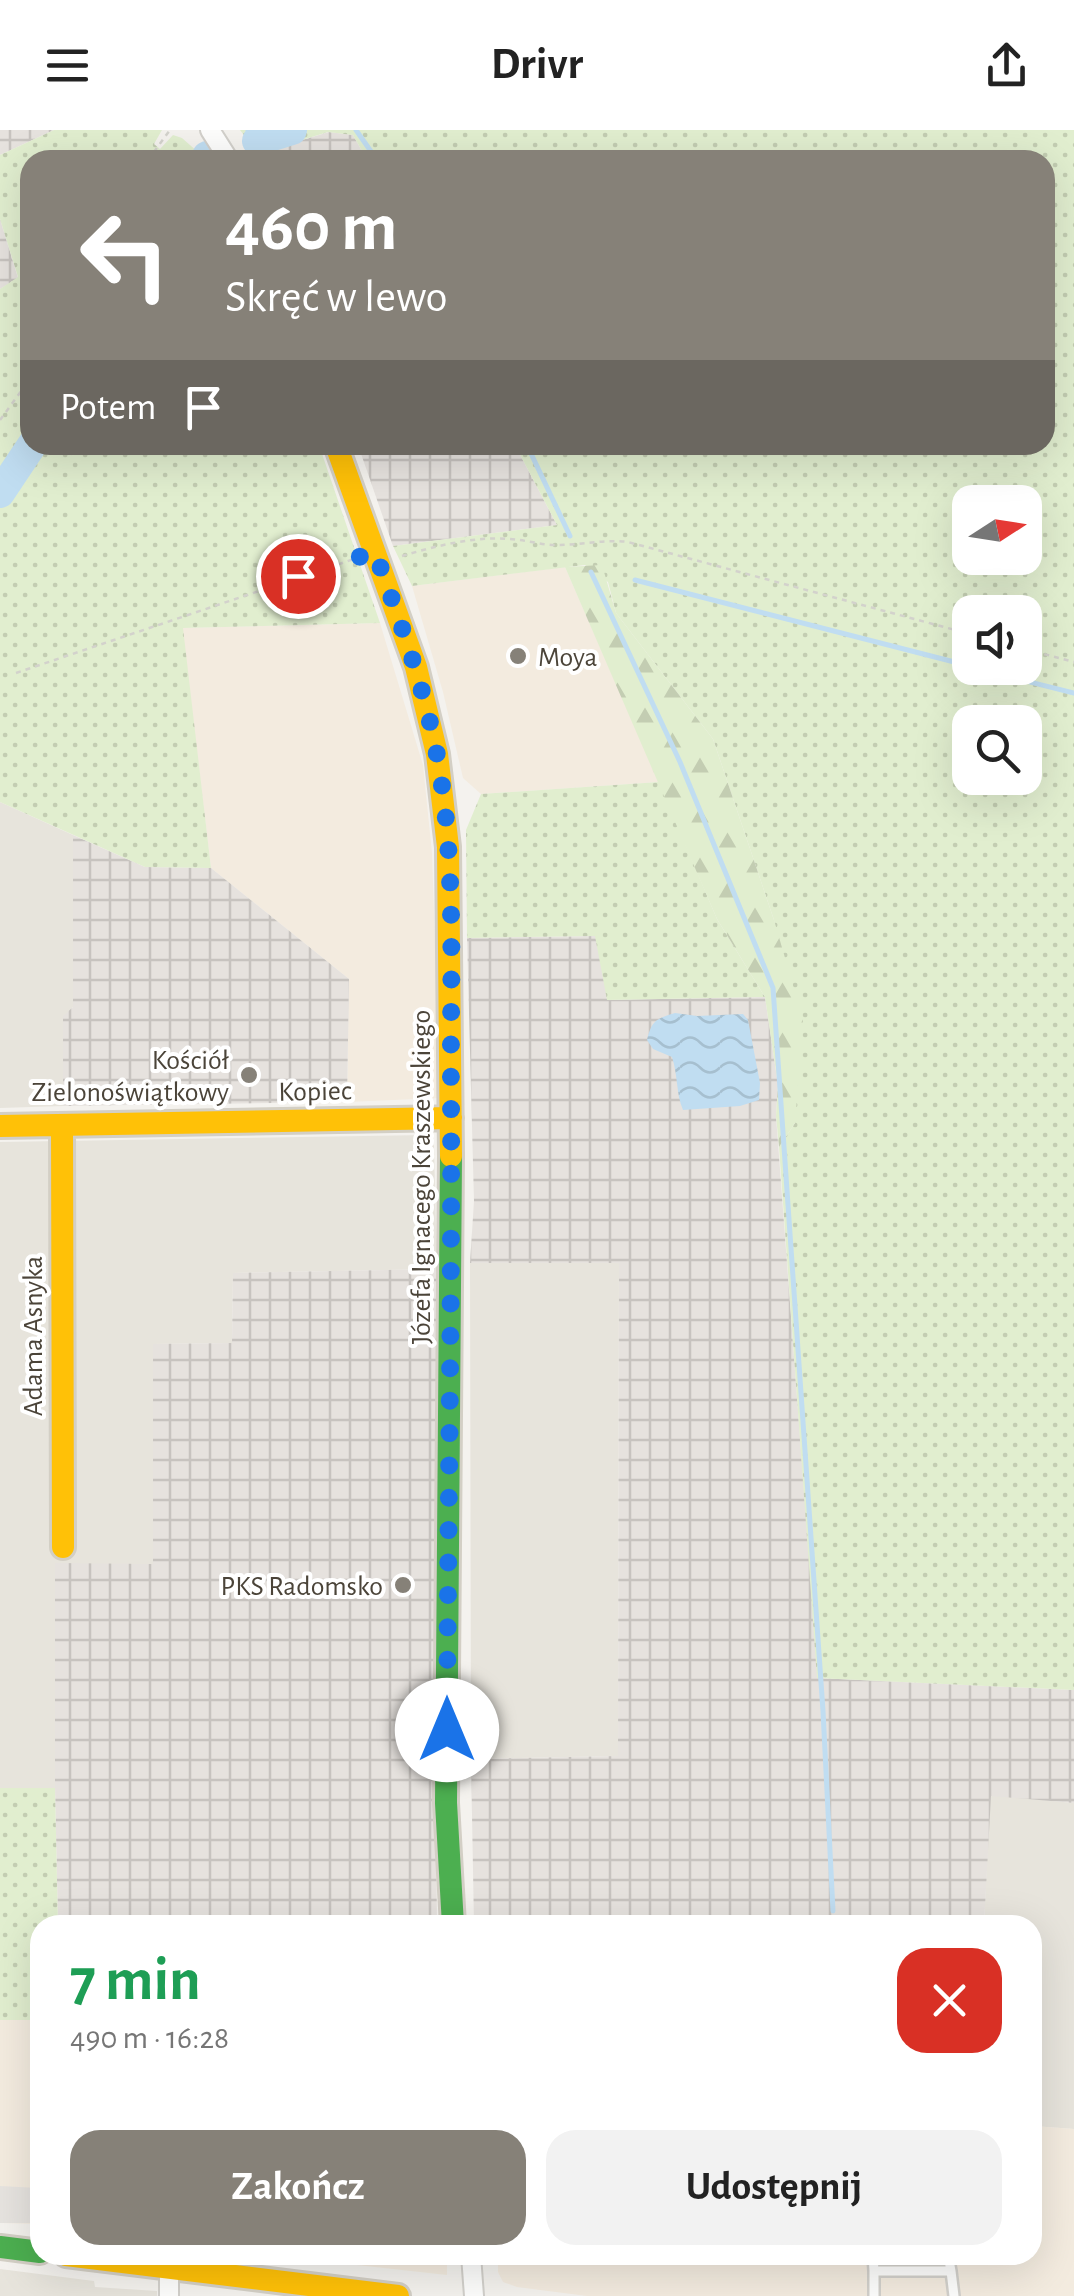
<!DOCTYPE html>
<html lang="pl">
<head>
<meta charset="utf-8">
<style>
	:root { --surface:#fff; --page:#f2f2f2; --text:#222; --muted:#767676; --accent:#868178 }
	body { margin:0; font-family:"Alegreya Sans",sans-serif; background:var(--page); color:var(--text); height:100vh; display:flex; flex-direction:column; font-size:38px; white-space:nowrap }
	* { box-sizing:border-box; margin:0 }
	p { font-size:32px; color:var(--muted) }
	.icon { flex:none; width:55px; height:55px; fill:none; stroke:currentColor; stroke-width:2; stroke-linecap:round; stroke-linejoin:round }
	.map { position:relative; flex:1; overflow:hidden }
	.sheet { position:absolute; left:30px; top:1785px; width:1012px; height:350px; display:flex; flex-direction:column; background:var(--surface); border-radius:30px; box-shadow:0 10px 40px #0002 }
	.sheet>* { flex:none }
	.hud { position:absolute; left:20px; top:20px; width:1035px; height:305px; border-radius:30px; box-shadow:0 10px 40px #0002; background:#868178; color:#fff; overflow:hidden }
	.needle { width:65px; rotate:78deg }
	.controls { position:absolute; left:952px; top:355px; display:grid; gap:20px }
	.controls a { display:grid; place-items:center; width:90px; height:90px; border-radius:20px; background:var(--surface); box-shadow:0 10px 40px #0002; font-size:50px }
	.pin { position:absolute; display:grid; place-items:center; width:85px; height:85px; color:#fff; margin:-42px; border:5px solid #fff; border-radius:50%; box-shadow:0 2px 10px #0007 }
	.me { position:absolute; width:110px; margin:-55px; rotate:0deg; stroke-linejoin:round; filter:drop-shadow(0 0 8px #0008) }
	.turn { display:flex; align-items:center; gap:35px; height:210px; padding:0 40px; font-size:45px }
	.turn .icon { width:130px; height:130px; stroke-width:2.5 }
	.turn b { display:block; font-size:70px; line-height:85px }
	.then { display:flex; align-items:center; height:95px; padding:0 40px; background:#0003; gap:20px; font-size:38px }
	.round { display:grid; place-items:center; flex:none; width:105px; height:105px; border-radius:30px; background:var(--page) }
	.summary { display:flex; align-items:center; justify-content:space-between; height:170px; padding:0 40px }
	h1 { font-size:60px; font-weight:700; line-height:75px; color:#1e9e55 }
	.primary-button { display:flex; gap:20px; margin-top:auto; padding:20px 40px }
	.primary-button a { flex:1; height:115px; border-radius:30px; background:var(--accent); color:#fff; font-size:40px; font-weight:700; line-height:115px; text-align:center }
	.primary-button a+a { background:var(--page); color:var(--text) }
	header { display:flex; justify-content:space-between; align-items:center; height:130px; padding:0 40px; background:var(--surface); font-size:45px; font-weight:700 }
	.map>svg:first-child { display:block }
	.residential { fill:#e7e4dc }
	.commercial { fill:#f3ebdf }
	.industrial { fill:url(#industrial-grid) }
	.grass { fill:url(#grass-dots); fill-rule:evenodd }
	.forest { fill:url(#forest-firs) }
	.parking { fill:#e6e3df }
	.water { fill:url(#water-waves) }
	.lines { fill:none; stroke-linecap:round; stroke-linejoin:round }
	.stream { stroke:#c0ddf1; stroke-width:5 }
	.river { stroke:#c0ddf1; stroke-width:30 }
	.lane-casing { stroke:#d2d0cb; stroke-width:14 }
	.street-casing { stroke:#d2d0cb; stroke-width:22 }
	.fast-casing { stroke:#d3cfc5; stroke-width:28 }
	.slow-casing { stroke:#d3cfc5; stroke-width:28 }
	.path { stroke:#d3d2cc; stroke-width:2.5; stroke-dasharray:5 5; stroke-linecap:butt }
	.lane { stroke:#fdfdfc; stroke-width:9 }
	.street { stroke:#fdfdfc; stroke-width:18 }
	.fast { stroke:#4caf50; stroke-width:22 }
	.slow { stroke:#ffc107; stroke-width:22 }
	.route { stroke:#1a73e8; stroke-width:18; stroke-dasharray:0 32.4 }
	.poi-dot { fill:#868178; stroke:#fff; stroke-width:4 }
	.labels { text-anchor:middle; stroke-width:8; stroke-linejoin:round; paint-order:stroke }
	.poi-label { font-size:28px; fill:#4b4439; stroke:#fff; text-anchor:end }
	.street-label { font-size:28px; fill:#4b4439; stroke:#fff }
</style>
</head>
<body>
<header><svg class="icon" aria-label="menu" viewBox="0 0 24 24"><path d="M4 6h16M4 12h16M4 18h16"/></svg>Drivr<svg class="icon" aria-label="share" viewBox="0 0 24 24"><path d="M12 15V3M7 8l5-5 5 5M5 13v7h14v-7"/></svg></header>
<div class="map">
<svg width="1074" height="2166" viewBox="0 0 1074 2166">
	<defs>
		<pattern id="industrial-grid" width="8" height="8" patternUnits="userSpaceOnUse" patternTransform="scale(2.5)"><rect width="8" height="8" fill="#e6e2de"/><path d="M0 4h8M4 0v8" fill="none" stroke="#c7c3bf"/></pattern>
		<pattern id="grass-dots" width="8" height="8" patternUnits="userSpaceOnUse" patternTransform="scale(2.5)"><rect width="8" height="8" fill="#e1eecf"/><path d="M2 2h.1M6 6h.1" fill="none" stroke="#c3cdb2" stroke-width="1.8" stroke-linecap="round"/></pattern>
		<pattern id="forest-firs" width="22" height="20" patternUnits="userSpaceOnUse" patternTransform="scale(2.5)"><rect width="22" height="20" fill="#e1eecf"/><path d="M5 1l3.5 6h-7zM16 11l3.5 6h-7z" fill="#c3cdb2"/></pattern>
		<pattern id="water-waves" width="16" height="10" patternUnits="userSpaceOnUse" patternTransform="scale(2.5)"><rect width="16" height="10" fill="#c0ddf1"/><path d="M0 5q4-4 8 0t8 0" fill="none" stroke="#a6bfcf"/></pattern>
	</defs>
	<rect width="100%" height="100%" fill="#f4f2ee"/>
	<path class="residential" d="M 0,672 L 73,705 L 73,877 L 63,887 L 63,976 L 0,978 Z
		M 427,1005 L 434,1016 L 437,1139 L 233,1143 L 232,1213 L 154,1214 L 153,1434 L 56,1434 L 55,1658 L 0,1658 L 0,1012 Z
		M 470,1133 L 619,1133 L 618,1626 L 471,1629 Z
		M 990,1665 L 1074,1673 L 1074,1999 L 1033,1996 L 1033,1936 L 1040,1805 L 1033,1804 L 1032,1795 L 984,1795 Z
		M 0,2139 L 94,2151 L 95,2157 L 157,2161 L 157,2166 L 0,2166 Z"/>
	<path class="commercial" d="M 565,437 L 659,652 L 481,664 L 463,648 L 443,562 L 412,456 Z
		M 380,493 L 423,635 L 432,723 L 440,968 L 347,972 L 349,849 L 211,738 L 182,498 Z
		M 0,1890 L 40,1890 L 40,2094 L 0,2093 Z
		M 1033,1996 L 1074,1999 L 1074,2166 L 587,2166 L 517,2157 L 503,2152 L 498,2142 L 498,2125 L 1032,2125 Z
		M 358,2125 L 447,2125 L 447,2145 L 357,2135 Z"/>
	<path class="industrial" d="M 0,0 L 54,0 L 0,25 Z
		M 329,2 L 353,5 L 367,30 L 271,30 L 269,20 Z
		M 0,89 L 18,148 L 0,159 Z
		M 358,315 L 515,315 L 557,395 L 393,416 Z
		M 73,705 L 145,737 L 211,738 L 349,849 L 347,972 L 63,976 L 63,886 L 73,877 Z
		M 596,806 L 608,870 L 765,867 L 778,955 L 776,986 L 818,1548 L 1074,1560 L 1074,1673 L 991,1666 L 984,1795 L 474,1795 L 471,1629 L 618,1626 L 619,1133 L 470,1133 L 474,1071 L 467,808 Z
		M 437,1139 L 434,1478 L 437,1795 L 58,1795 L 55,1658 L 55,1433 L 153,1434 L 153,1214 L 232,1213 L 233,1143 Z"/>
	<path class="grass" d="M 54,0 L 162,0 L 154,14 L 160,19 L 173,5 L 182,8 L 207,30 L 30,30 L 30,315 L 319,315 L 380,493 L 183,498 L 211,738 L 145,737 L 0,672 L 0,159 L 18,147 L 0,89 L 0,25 Z
		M 240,0 L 1074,0 L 1074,1560 L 817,1548 L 779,1017 L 795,993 L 774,790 L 713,609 L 616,483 L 608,452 L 585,435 L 412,456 L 393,416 L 557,395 L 515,315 L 1045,315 L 1045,30 L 367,30 L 353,5 L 328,2 L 269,20 L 256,21 ZM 970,372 L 1025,372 L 1025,428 L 970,428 ZM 970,482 L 1025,482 L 1025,538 L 970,538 ZM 970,592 L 1025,592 L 1025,648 L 970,648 Z
		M 659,652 L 717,789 L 765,867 L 607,870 L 595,806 L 467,808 L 466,700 L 481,664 Z
		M 0,1658 L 55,1658 L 58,1795 L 40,1795 L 40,1890 L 0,1890 Z"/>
	<path class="forest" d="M 602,435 L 616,483 L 713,609 L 774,790 L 803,890 L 795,993 L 779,1017 L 776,986 L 778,955 L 765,867 L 717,789 L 565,437 Z"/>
	<path class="parking" d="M 0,2056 L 38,2058 L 39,2093 L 0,2093 Z"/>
	<path class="water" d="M 675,883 L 697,886 L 743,884 L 748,890 L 760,953 L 759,970 L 740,976 L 683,980 C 676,964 678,945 672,927 L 653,919 L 647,910 C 652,890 656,889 675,883 Z"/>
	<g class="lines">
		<path class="stream" d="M 248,0 L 257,11
			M 356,0 L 377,30
			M 527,315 L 570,406
			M 591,442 L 680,632 L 773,858 L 823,1581 L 833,1781
			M 635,450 L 970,536
			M 974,538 L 1074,563"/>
		<path class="river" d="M 257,11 L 292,0
			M 206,30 L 207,26
			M 0,363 L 32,315"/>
		<defs>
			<path id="lane" d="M 873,2125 L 874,2141
				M 948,2125 L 951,2141
				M 874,2166 L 874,2141 L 951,2141 L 954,2166"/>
			<path id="street" d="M 210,0 L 229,30
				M 471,2125 L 474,2166
				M 169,2137 L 169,2166"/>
			<path id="fast" d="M 451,1026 L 446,1673 L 453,1795
				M 0,2117 L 40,2122"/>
			<path id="slow" d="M 336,315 L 416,537 L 437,624 L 448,717 L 451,1026
				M 62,995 L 63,1417
				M 0,996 L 451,988
				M 66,2125 L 398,2166"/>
		</defs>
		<use href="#lane" class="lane-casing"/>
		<use href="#street" class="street-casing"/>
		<use href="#fast" class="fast-casing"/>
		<use href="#slow" class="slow-casing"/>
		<path class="path" d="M 148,30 L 170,0
			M 0,290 L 30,249
			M 71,324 L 95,315
			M 402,426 C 436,416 474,406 510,409 C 526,410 541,415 557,415 C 581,415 604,409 628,412 L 970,504
			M 1025,519 L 1074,532
			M 16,543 L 354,429"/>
		<use href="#lane" class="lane"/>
		<use href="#street" class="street"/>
		<use href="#fast" class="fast"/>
		<use href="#slow" class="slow"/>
	</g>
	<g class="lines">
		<path class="route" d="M 298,446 L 375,422 C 399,489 424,555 437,625 C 457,732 450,848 451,957 C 452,1171 448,1385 447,1600"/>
	</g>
	<g class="poi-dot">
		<circle cx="518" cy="526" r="10"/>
		<circle cx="249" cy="945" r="10"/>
		<circle cx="403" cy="1455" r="10"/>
	</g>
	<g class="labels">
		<g class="poi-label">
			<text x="538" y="536" text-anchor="start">Moya</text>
			<text x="229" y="939">Kościół<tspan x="229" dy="32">Zielonoświątkowy</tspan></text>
			<text x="383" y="1465">PKS Radomsko</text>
		</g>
		<g class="street-label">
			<text transform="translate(315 960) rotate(-1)" y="10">Kopiec</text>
			<text transform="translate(420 1047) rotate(-90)" y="10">Józefa Ignacego Kraszewskiego</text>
			<text transform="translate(32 1206) rotate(-90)" y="10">Adama Asnyka</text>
		</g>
	</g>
</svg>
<div class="controls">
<a><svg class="needle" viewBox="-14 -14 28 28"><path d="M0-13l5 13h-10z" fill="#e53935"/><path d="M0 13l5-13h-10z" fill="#767676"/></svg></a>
<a><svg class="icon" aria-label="sound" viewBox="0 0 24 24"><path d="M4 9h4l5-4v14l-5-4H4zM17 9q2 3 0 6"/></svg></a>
<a><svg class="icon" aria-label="search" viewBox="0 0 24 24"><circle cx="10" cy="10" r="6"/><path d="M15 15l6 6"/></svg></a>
</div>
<div class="pin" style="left:298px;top:446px;background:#d93025"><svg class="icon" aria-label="arrive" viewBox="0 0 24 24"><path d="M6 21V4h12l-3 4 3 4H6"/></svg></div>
<svg class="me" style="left:447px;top:1600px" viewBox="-20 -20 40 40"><circle r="19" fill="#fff"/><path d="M0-13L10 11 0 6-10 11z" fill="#1a73e8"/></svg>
<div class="hud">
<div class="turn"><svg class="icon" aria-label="left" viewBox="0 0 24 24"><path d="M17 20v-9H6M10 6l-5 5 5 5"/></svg><div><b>460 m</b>Skręć w lewo</div></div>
<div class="then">Potem<svg class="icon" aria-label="arrive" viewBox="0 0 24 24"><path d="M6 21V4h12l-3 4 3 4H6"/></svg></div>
</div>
<section class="sheet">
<div class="summary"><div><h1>7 min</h1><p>490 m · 16:28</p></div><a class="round" style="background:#d93025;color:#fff"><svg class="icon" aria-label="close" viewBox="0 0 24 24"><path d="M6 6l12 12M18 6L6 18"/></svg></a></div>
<div class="primary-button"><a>Zakończ</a><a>Udostępnij</a></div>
</section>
</div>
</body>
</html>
